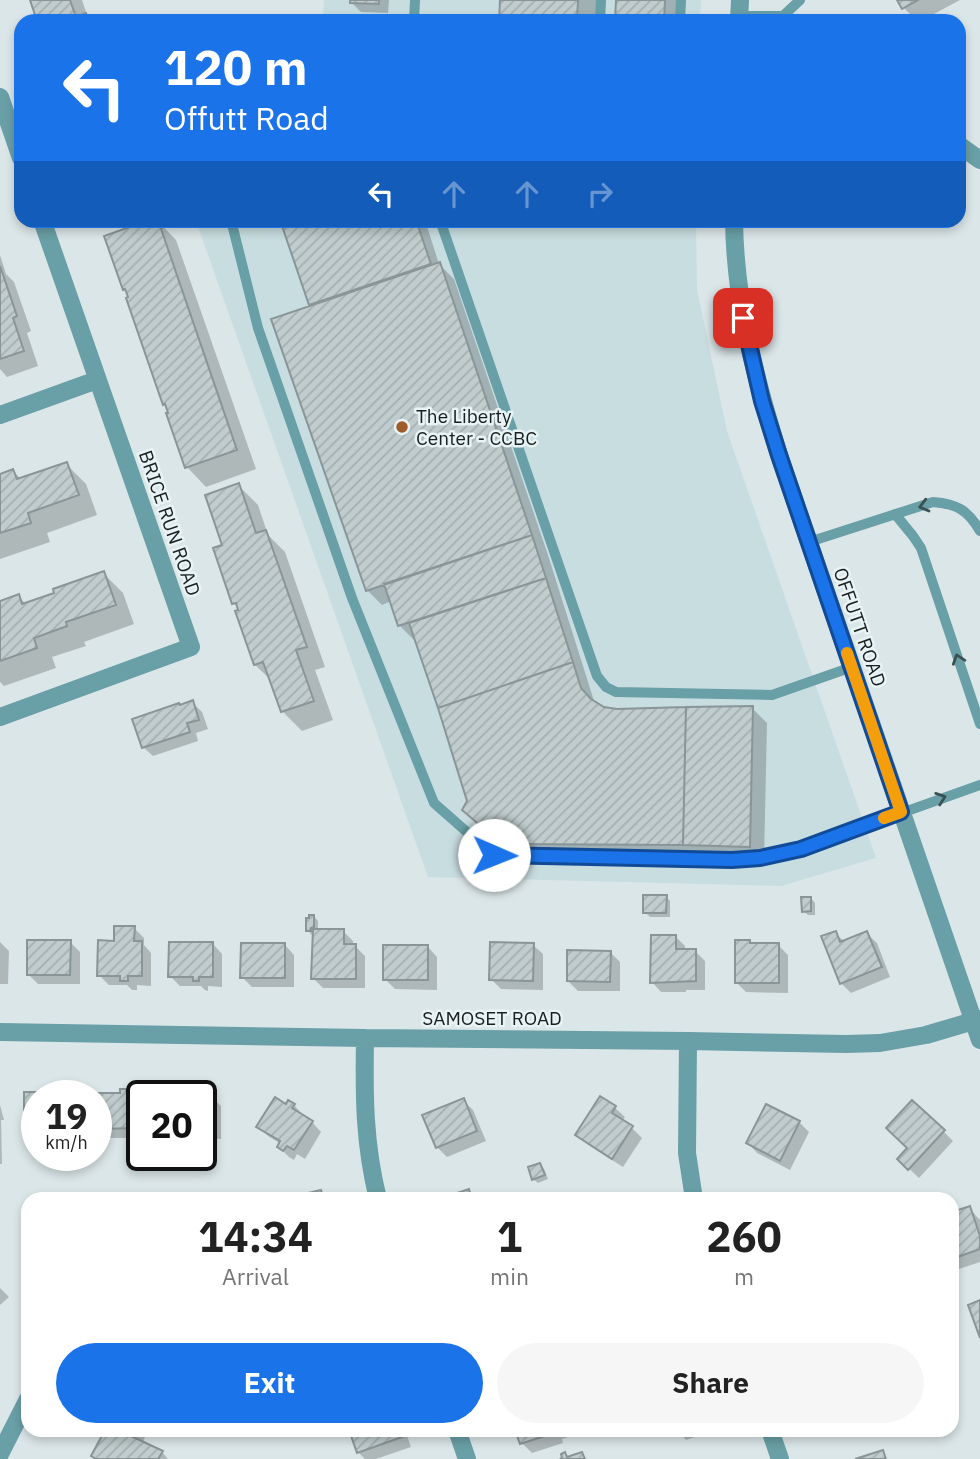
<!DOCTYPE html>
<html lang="en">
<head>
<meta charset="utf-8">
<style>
	:root { --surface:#fff; --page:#f6f6f6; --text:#222; --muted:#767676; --accent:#1a73e8 }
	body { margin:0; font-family:"IBM Plex Sans",sans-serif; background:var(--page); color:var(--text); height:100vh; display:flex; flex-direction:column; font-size:26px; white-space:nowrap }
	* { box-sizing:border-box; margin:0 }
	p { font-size:23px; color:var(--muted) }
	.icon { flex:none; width:38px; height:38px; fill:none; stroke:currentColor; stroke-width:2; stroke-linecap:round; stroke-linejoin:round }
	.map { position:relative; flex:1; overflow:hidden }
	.panel { position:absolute; left:21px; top:1192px; width:938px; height:245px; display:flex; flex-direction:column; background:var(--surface); border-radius:21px; box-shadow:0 4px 10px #0003 }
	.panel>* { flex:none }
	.top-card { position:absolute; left:14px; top:14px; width:952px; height:214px; border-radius:21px; box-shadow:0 4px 10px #0003; background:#1a73e8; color:#fff; overflow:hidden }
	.speed { position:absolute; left:21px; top:1080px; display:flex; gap:14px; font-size:35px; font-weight:700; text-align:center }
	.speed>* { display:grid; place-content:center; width:91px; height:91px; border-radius:50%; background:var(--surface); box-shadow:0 4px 10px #0003; line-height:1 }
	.speed small { font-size:18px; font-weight:400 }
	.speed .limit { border:4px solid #111; border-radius:10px; background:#fff; color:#111 }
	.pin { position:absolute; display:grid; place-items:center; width:60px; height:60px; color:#fff; margin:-30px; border-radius:14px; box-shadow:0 4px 10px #0006 }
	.me { position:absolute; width:77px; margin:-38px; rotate:91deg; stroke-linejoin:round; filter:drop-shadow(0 0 5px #0008) }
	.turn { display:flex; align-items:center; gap:24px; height:147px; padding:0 35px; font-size:32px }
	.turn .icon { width:91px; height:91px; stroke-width:2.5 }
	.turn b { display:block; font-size:49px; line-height:60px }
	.lanes { display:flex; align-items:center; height:66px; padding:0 35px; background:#0003; justify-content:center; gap:35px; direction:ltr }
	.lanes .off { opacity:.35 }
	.eta { display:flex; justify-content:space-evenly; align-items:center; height:119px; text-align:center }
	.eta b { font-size:42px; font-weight:700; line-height:49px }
	.button { display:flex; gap:14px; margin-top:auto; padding:14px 35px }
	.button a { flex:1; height:80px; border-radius:42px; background:var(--accent); color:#fff; font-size:28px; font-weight:700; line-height:80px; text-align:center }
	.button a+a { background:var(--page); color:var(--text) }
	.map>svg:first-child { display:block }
	.built { fill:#c8dde0 }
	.shadow { fill:#0003 }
	.building { fill:url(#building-hatch); stroke:#8a9597; stroke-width:2 }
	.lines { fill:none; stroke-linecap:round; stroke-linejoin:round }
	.service { stroke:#699fa6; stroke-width:10 }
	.minor { stroke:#699fa6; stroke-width:18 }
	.tertiary { stroke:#699fa6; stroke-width:18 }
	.oneway { stroke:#395254 }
	.route-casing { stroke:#114b97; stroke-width:18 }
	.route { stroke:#1a73e8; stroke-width:12 }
	.slow { stroke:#f59e0b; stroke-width:12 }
	.poi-dot { fill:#9f5c2a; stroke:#e8f3f5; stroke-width:2.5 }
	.labels { text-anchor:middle; stroke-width:5; stroke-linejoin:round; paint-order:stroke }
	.poi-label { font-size:19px; fill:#191e1e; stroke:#e8f3f5; text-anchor:start }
	.street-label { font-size:19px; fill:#191e1e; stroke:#e8f3f5 }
</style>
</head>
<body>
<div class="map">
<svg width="980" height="1459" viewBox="0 0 980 1459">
	<defs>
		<pattern id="building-hatch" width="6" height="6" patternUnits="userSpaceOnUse" patternTransform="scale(1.75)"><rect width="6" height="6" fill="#c0cccd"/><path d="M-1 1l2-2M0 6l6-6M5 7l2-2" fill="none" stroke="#a4afb0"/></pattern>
	</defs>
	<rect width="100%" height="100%" fill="#dbe6e8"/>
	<path class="built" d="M 324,0 L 701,0 L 700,21 L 323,21 Z
		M 196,221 L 696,221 L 697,290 L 727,431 L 876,858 L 781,886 L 428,877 Z"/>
	<path class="shadow" d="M 31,0 L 82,0 L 88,18 L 91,21 L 39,21 Z
		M 351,0 L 389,0 L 388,13 L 361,12 L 351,2 Z
		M 502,0 L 598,0 L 597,21 L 500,21 Z
		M 618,0 L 680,0 L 679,21 L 617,21 Z
		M 899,0 L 960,0 L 921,21 L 917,21 L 903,7 Z
		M 157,220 L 176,240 L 256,469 L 206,487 L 187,467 L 168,407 L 164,404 L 128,292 L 125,289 Z
		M 282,220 L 425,220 L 439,264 L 454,279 L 547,552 L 595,704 L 603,709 L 617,710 L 752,708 L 767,723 L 764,861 L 519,858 L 479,825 L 464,810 L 469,801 L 417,640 L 414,640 L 399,625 L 391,601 L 382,605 L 367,590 L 311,306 Z
		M 0,255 L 6,274 L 14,282 L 31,331 L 27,333 L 38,366 L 7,377 L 0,369 Z
		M 66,464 L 86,484 L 97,515 L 47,533 L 50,542 L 0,559 L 0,475 L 13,471 L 22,480 Z
		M 238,485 L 258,505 L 268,535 L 285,552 L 325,667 L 315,670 L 333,720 L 302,731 L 282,711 L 272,681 L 255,665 L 241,611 L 234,603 L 225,546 Z
		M 103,573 L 123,593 L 134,624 L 84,642 L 86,646 L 52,657 L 56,668 L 4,686 L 0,682 L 0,603 L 18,596 L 27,605 L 56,594 Z
		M 192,702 L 202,712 L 208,729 L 196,733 L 198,741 L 153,756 L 143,747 L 180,706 Z
		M 666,897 L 670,901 L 670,917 L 650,917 L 645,912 Z
		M 811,898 L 815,903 L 815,915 L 808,915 L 803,911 Z
		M 314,916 L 318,921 L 318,931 L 343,931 L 353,941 L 353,946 L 355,946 L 365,956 L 365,988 L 323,988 L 313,978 L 315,934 L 312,935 L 307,930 Z
		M 134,928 L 144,938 L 144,945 L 151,953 L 151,986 L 137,985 L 137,990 L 132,990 L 127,985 L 109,985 L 99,975 L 116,943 Z
		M 835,933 L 845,942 L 867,934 L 877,943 L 890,977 L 851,993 L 841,983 Z
		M 676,937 L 685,946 L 685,951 L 695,951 L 705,961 L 705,990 L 686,990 L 686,992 L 661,992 L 652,982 Z
		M 0,942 L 9,951 L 8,984 L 0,984 Z
		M 70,942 L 80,952 L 80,984 L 38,984 L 28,974 Z
		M 750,942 L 752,945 L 778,945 L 788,955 L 788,993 L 746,992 L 736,982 Z
		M 213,944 L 222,954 L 222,987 L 208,986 L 208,991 L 205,990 L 201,986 L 180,986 L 170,976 Z
		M 285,945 L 294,955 L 294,987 L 252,987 L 242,977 Z
		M 533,945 L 543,954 L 543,990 L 501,989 L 491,979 Z
		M 428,947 L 437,957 L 437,990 L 395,989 L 385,979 Z
		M 610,952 L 620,962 L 620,991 L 578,991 L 568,981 Z
		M 126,1091 L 130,1095 L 140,1095 L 142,1097 L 142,1138 L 107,1138 L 97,1128 Z
		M 26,1094 L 68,1094 L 70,1096 L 37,1096 L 37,1136 L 26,1126 Z
		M 201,1096 L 211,1096 L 221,1106 L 221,1139 L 201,1138 Z
		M 601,1098 L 615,1108 L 625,1117 L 622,1121 L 632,1128 L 642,1138 L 623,1167 L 587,1144 L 577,1134 Z
		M 463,1100 L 473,1110 L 486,1141 L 447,1157 L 437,1147 Z
		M 0,1105 L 4,1120 L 1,1120 L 2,1164 L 0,1164 Z
		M 294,1105 L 303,1115 L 302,1117 L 312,1122 L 321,1132 L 305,1159 L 297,1154 L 294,1160 L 289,1157 L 279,1147 L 281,1144 L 268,1136 L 258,1126 L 287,1106 Z
		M 799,1122 L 809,1132 L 790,1170 L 757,1153 L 748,1143 Z
		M 943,1131 L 953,1141 L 919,1178 L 899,1159 Z
		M 540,1165 L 544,1169 L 548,1179 L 538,1183 L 533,1179 Z
		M 969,1208 L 980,1220 L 980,1262 L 959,1269 L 952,1262 L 952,1214 Z
		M 0,1288 L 9,1297 L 0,1305 Z
		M 107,1430 L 113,1430 L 122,1435 L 125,1430 L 137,1430 L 145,1438 L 142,1443 L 162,1452 L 168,1459 L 96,1459 L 93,1456 Z
		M 351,1430 L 405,1430 L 411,1447 L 376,1459 L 365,1459 L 358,1452 Z
		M 517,1430 L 572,1430 L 574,1435 L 562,1439 L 563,1443 L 532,1453 L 522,1443 Z
		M 677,1430 L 715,1430 L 686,1440 Z"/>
	<path class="building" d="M 30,0 L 70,0 L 76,17 L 86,13 L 89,21 L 37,21 Z
		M 350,0 L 379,0 L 379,4 L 350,3 Z
		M 500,0 L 578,0 L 577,21 L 499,21 Z
		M 616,0 L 665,0 L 664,21 L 615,21 Z
		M 897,0 L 918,0 L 902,9 Z
		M 149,220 L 158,220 L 237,450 L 185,468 L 166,413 L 168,413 L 165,404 L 163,405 L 126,298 L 128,297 L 125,289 L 123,290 L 104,236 Z
		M 280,220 L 416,220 L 431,264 L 309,305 Z
		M 440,262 L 532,535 L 366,591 L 271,319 Z
		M 0,266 L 17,316 L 13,318 L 24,351 L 0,359 Z
		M 67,462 L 79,495 L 28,513 L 31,523 L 0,533 L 0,474 L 13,469 L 17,479 Z
		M 239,483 L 256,533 L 266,530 L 307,647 L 296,650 L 314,701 L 281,712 L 263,662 L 254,665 L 235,611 L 238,610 L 236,603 L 232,604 L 213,548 L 222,545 L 205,495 Z
		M 532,535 L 546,578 L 398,626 L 384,584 Z
		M 104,571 L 116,605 L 66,622 L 67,626 L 34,638 L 37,648 L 0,661 L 0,601 L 19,594 L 22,604 L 54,593 L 53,589 Z
		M 546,578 L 573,662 L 438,708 L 409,623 Z
		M 573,662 L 581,688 L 591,699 L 604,707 L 617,709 L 686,707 L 683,845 L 502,844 L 462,810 L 467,801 L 438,708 Z
		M 193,700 L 199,720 L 187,723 L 190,732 L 142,748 L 132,719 L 179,703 L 180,705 Z
		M 753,706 L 750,847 L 683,845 L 686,707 Z
		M 643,895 L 667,895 L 666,913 L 643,913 Z
		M 801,897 L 811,897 L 811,911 L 802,912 Z
		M 309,915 L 314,915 L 314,928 L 311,928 L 311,931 L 306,931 L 306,918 L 309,918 Z
		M 114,926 L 135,926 L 134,941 L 142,941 L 142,976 L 128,976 L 128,981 L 120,981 L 120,976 L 97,976 L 98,940 L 114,941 Z
		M 313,929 L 344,929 L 344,944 L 356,944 L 356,979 L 311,979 Z
		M 836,931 L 840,942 L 867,931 L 882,967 L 840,984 L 821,936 Z
		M 651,935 L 676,935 L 676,949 L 696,949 L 696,981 L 650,983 Z
		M 27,940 L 71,940 L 70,975 L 27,975 Z
		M 735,940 L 750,940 L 750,943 L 779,943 L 779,983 L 735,983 Z
		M 169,942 L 213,942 L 213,977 L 199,977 L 199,981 L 193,981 L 193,977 L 168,977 Z
		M 490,942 L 534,943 L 533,981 L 489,980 Z
		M 241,943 L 285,943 L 285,978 L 240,978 Z
		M 383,945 L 428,945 L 428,980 L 383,980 Z
		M 567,950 L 611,951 L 610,982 L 567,981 Z
		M 120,1089 L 126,1089 L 127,1093 L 140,1093 L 141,1128 L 96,1129 L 95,1093 L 120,1093 Z
		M 24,1092 L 69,1092 L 69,1096 L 37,1096 L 37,1127 L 24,1127 Z
		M 167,1094 L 212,1094 L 212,1129 L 201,1129 L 201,1096 L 167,1096 Z
		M 600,1096 L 616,1106 L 612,1113 L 633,1126 L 612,1159 L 575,1135 Z
		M 275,1097 L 286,1104 L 288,1100 L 295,1104 L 292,1108 L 313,1121 L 294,1150 L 287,1146 L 283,1151 L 277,1147 L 280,1141 L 256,1127 Z
		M 464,1098 L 477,1131 L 436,1148 L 422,1115 Z
		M 912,1100 L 945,1130 L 908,1170 L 897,1159 L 907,1148 L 886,1128 Z
		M 766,1104 L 800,1121 L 780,1161 L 746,1143 Z
		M 540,1163 L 545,1175 L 532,1180 L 528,1167 Z
		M 469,1189 L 472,1199 L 439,1199 Z
		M 321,1190 L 324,1199 L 287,1199 L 287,1198 Z
		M 970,1206 L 980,1236 L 980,1249 L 952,1259 L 952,1212 Z
		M 980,1300 L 980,1338 L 968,1305 Z
		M 105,1430 L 117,1430 L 122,1432 L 123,1430 L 135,1430 L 131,1436 L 163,1451 L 158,1459 L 96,1459 L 91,1456 Z
		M 349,1430 L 400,1430 L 402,1437 L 357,1453 Z
		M 515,1430 L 553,1430 L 554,1433 L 520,1444 Z
		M 883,1450 L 886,1459 L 855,1459 Z
		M 565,1452 L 567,1457 L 582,1452 L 585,1459 L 560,1459 L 562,1458 L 561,1454 Z"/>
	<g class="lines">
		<path class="service" d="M 739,16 L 783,16 L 800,0
			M 414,21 L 415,0
			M 600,21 L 601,0
			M 680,21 L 681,0
			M 231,220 L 258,328 L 352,598 L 434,803 L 493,855 L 732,860 L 760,858 L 801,849 L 980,785
			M 440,220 L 597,676 L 606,687 L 616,692 L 772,695 L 852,667
			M 895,514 L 913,536 L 921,548 L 980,724
			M 809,542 L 933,502 C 957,504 968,510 980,531"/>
		<path class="minor" d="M 0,97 L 21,158
			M 959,145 L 980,160
			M 0,415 L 97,380
			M 0,717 L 191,647 L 42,220
			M 0,1032 L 365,1038 L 688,1041 L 846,1044 L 880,1043 L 926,1035 L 980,1019
			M 365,1038 C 364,1095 364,1143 378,1199
			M 688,1041 L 687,1153 L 694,1199
			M 457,1430 L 467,1459
			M 770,1430 L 780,1459
			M 0,1454 L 28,1399"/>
		<path class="tertiary" d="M 739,21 L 740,0
			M 734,220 C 735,302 755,378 779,455 L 980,1040"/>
	</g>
	<defs><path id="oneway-chevron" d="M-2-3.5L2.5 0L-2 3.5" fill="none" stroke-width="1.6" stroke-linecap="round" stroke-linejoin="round" transform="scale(1.75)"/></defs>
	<g class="oneway">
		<use href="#oneway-chevron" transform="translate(924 506) rotate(165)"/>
		<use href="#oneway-chevron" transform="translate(958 659) rotate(-109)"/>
		<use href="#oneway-chevron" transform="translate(941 798) rotate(-19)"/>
	</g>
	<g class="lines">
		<defs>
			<path id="route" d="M 494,855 L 732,860 L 760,858 L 801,849 L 901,812 L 779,455 L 762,401 L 743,318"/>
		</defs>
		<use href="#route" class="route-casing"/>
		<use href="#route" class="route"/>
		<path class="slow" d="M 847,653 L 901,812 L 884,818"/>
	</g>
	<circle class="poi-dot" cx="402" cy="427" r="7"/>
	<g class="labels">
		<g class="poi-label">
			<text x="416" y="423">The Liberty<tspan x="416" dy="22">Center - CCBC</tspan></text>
		</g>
		<g class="street-label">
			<text transform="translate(170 523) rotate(71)" y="7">BRICE RUN ROAD</text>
			<text transform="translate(860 627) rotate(71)" y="7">OFFUTT ROAD</text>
			<text x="492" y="1025">SAMOSET ROAD</text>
		</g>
	</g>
</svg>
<div class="speed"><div>19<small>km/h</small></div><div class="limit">20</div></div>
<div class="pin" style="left:743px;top:318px;background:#d93025"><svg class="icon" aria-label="arrive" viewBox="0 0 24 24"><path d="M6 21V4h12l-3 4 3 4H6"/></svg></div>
<svg class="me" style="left:494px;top:855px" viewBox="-20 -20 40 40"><circle r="19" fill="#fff"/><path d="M0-13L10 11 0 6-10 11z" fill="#1a73e8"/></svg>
<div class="top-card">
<div class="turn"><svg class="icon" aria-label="left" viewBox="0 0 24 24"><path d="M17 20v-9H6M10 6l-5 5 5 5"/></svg><div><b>120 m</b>Offutt Road</div></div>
<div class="lanes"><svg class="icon" aria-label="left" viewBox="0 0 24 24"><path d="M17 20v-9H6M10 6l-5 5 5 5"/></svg><svg class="icon off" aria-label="ahead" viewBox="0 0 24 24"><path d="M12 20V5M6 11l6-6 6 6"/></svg><svg class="icon off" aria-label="ahead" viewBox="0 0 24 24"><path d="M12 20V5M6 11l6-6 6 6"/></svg><svg class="icon off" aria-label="right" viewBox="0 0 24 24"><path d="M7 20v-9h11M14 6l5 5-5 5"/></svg></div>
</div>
<section class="panel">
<div class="eta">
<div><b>14:34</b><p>Arrival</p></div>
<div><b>1</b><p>min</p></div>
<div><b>260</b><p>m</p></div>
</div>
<div class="button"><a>Exit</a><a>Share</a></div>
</section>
</div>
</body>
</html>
